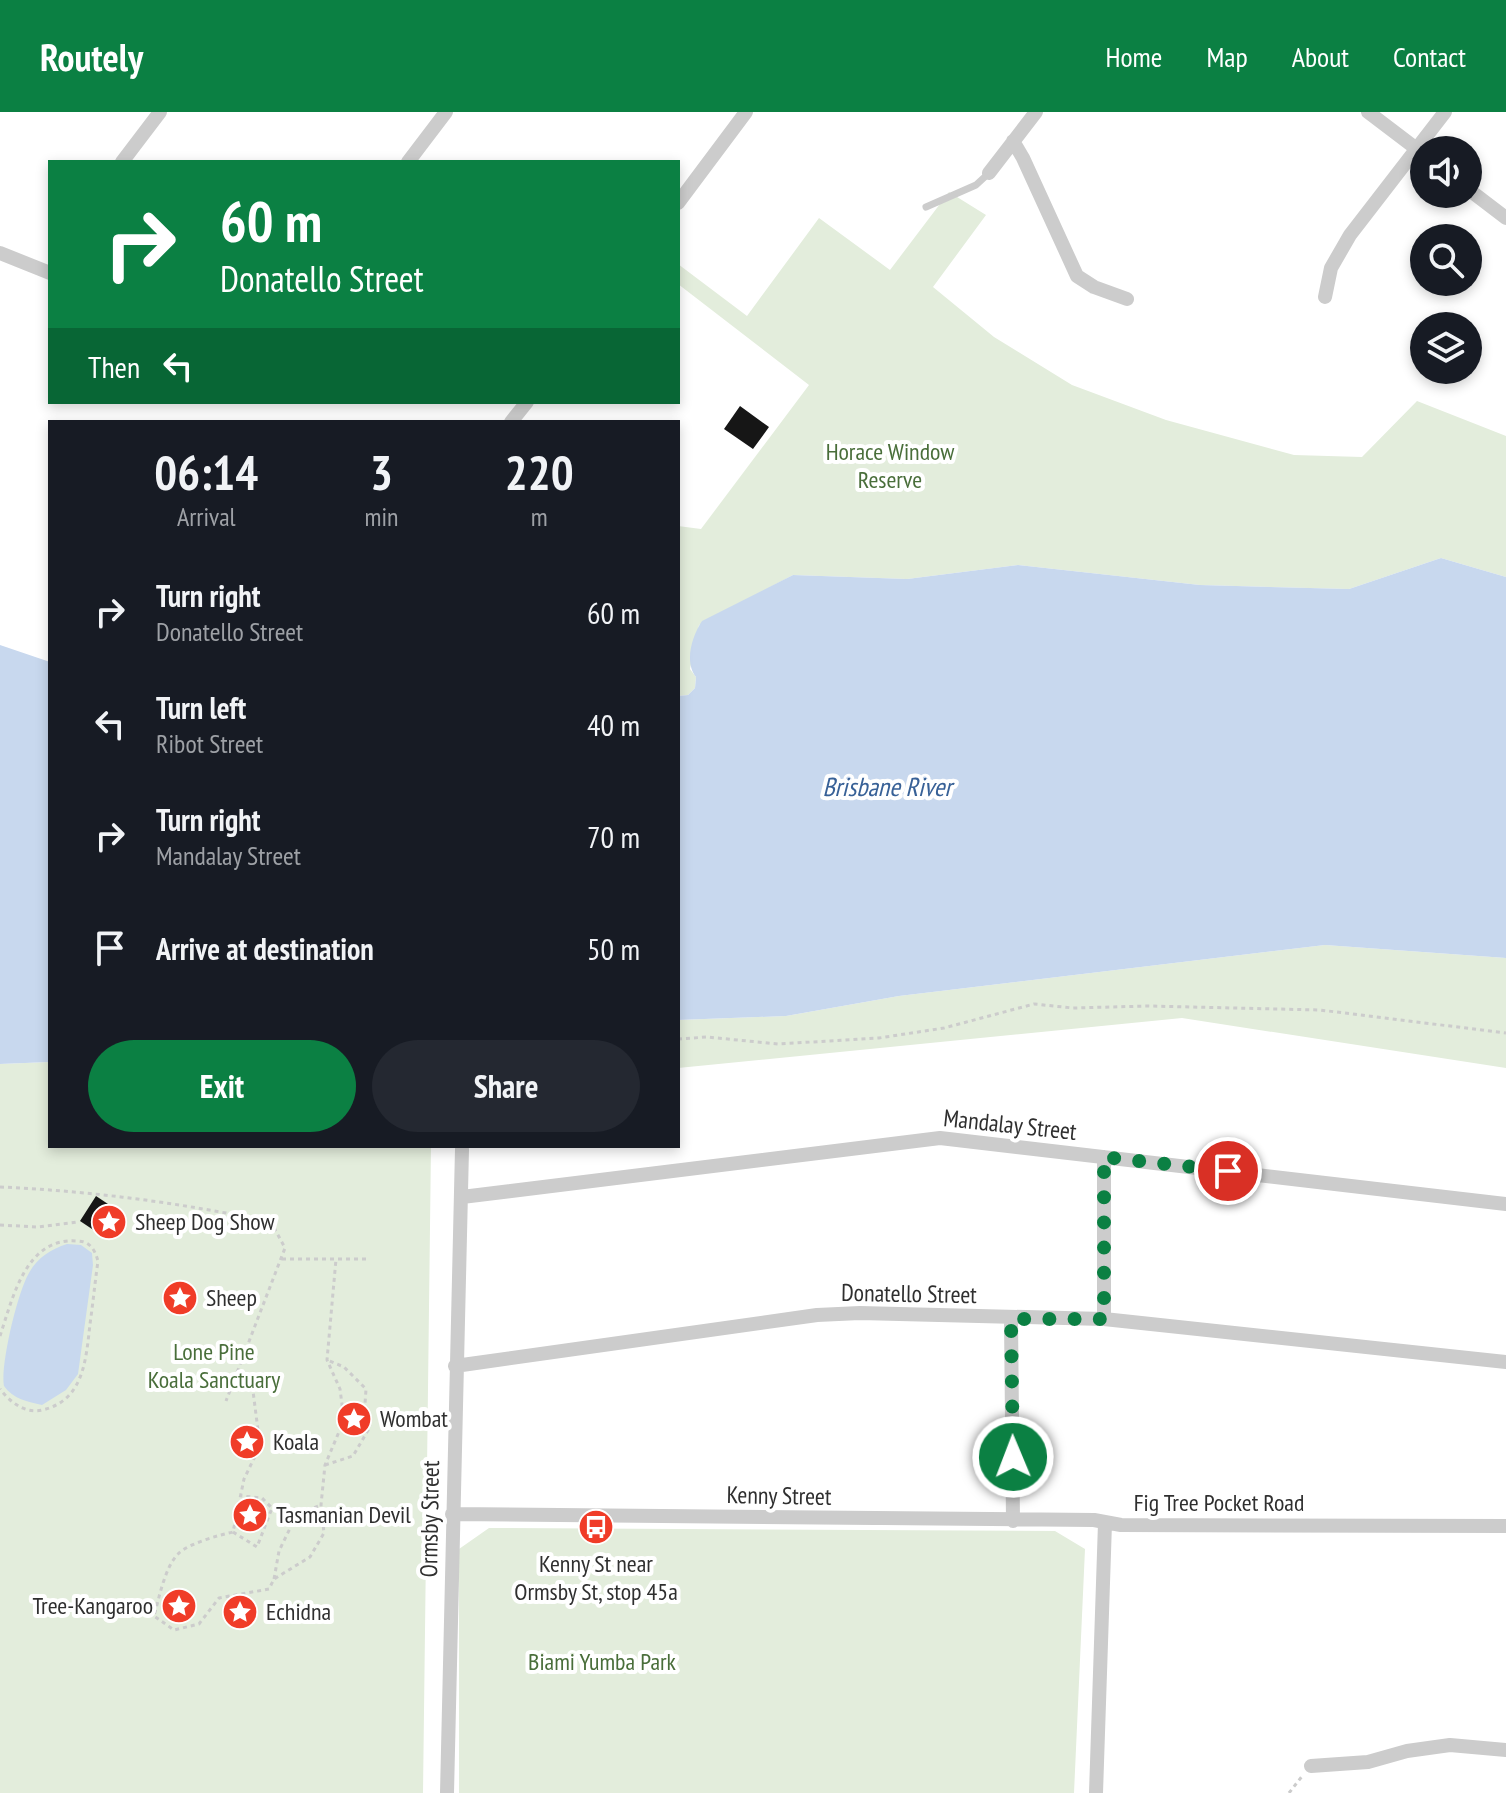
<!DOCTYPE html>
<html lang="en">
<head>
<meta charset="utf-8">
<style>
	:root { --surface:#171b24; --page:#242831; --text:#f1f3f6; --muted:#9ea1a6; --accent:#0b8043 }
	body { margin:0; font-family:"PT Sans Narrow",sans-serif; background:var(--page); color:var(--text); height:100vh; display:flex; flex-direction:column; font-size:30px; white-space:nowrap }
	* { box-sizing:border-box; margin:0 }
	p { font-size:26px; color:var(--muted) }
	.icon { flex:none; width:44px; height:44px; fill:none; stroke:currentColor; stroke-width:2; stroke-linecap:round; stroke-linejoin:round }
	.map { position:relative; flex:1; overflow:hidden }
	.sheet { position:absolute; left:48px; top:308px; width:632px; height:728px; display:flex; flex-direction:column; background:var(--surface); border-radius:0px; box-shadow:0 4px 12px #0003 }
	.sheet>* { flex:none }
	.hud { position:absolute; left:48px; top:48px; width:632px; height:244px; border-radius:0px; box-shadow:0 4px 12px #0003; background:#0b8043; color:#fff; overflow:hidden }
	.buttons { position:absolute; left:1410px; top:24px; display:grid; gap:16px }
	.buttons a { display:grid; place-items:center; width:72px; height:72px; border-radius:50%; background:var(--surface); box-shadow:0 4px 12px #0003; font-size:40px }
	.pin { position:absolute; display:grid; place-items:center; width:68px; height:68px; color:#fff; margin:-34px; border:4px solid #fff; border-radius:50%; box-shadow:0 2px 8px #0007 }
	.me { position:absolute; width:88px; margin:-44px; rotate:359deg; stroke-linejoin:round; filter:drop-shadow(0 0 6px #0008) }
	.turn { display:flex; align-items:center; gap:28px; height:168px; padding:0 40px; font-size:36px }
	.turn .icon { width:104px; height:104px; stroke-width:2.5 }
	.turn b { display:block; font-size:56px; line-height:68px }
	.then { display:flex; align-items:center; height:76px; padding:0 40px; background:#0003; gap:16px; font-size:30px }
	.eta { display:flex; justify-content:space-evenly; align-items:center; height:136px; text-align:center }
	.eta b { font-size:48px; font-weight:600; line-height:56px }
	.primary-button { display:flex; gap:16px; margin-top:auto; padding:16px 40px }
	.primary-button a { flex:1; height:92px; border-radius:48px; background:var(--accent); color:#fff; font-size:32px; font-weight:600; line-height:92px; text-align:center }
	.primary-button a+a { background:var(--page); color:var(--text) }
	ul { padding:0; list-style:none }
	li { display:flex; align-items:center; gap:24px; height:112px; padding:0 40px }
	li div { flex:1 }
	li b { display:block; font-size:30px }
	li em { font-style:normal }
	header { display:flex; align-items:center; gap:48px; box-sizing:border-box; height:112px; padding:0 40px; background:var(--accent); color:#fff }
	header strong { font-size:38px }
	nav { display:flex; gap:44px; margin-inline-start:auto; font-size:28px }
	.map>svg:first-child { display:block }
	.green { fill:#e3eddc }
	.water { fill:#c8d8ee }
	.building { fill:#161616 }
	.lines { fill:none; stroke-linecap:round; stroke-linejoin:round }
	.path { stroke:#ccc; stroke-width:3; stroke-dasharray:4 4; stroke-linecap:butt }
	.service { stroke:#ccc; stroke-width:7 }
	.minor { stroke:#ccc; stroke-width:14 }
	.route { stroke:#0b8043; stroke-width:14; stroke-dasharray:0 25.2 }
	.labels { text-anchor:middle; stroke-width:8; stroke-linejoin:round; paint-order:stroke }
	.park-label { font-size:24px; fill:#496e3a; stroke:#fff }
	.street-label { font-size:24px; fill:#2f2f2f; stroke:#fff }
	.poi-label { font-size:24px; fill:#2f2f2f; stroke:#fff; text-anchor:start }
	.water-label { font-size:26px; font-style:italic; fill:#386197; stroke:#fff }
</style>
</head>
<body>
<header>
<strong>Routely</strong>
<nav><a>Home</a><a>Map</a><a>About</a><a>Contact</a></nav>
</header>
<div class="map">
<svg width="1506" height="1681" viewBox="0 0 1506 1681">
	<rect width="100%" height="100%" fill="#fff"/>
	<path class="green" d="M 949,80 L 986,103 L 933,175 L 994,225 L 1072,273 L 1166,308 L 1294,343 L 1362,345 L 1417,289 L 1506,324 L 1506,465 L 1441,446 L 1349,477 L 1200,473 L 1018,453 L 907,467 L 793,463 L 699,513 L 690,557 L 696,565 L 695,576 L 688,583 L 678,584 L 678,414 L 701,417 L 809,273 L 678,172 L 678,152 L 747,204 L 819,106 L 890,158 Z
		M 1325,833 L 1506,846 L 1506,956 L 1182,906 L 678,956 L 678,908 L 786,904 L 899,884 Z
		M 50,950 L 50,1034 L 431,1034 L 423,1681 L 0,1681 L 0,952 Z
		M 489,1416 L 1055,1419 L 1085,1437 L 1074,1681 L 459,1681 L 459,1437 Z"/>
	<path class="water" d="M 1441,446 L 1506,465 L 1506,846 L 1325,833 L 899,884 L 786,904 L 678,908 L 678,584 L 688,583 L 695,576 L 696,565 C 684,550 692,524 702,509 L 793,463 L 907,467 L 1018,453 L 1200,473 L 1349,477 Z
		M 0,533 L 50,550 L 50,950 L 0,952 Z
		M 67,1132 L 81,1133 L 92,1141 L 93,1153 L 78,1262 L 66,1278 L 42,1293 C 28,1290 13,1287 4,1274 C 0,1255 17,1181 29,1161 C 37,1146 51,1137 67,1132 Z"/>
	<path class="building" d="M 740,294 L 769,315 L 753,337 L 724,317 Z
		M 96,1084 L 123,1102 L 107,1127 L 80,1109 Z"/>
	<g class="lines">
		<path class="path" d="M 678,927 L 707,925 L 778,932 L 879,926 L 944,916 L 1034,892 L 1073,896 L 1148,894 L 1320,898 L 1506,921
			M 0,1075 C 91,1079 182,1091 271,1110 L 285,1136 L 226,1289
			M 0,1113 L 38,1115 L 77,1110
			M 282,1147 L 370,1147
			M 0,1224 C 13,1185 26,1125 77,1129 C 90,1129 95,1138 98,1149 C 95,1170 93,1191 90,1212 C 86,1247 84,1289 42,1298 C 25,1302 10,1290 0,1277
			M 233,1272 L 253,1279 L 260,1334 L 244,1367 L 233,1420 C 219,1423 187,1432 178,1442 C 165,1455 159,1486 154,1504 L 174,1518 L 199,1512 L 219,1486 L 269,1477 L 274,1467 L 310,1445 L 324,1421 L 321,1393 L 325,1353 L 344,1308 L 340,1277 L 327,1248 L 336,1147
			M 325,1353 L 353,1344 L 370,1315 L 365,1292 L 366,1277 L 344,1255 L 327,1248
			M 233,1420 L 257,1435 L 272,1396 L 262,1386 L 242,1384
			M 274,1467 L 279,1439 L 297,1402 L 321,1393
			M 1289,1681 L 1303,1663"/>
		<path class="service" d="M 926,95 L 976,73 L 989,61"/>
		<path class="minor" d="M 1368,0 L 1422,41
			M 1013,29 L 1023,46 L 1077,164 L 1094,175 L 1127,187
			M 122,50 L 160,0
			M 408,50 L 446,0
			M 989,61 L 1036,0
			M 1468,77 L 1506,106
			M 678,91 L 746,0
			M 0,141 L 50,161
			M 1325,185 L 1331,156 L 1350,123 L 1445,0
			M 511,310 L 527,290
			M 462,1085 L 940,1026 L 1506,1092
			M 1011,1207 L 1013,1409
			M 1104,1207 L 1104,1045
			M 455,1254 L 817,1203 L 860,1201 L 1104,1207 L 1506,1250
			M 452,1402 L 1094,1408 L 1121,1413 L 1506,1414
			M 1311,1654 L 1368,1650 L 1407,1639 L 1450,1633 L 1506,1638
			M 447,1681 L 462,1037
			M 1096,1681 L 1105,1411"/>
	</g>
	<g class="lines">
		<path class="route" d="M 1013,1345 L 1011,1207 L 1104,1207 L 1104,1045 L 1228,1059"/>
	</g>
	<defs>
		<symbol id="sight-disc" viewBox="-11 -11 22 22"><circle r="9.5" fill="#f03c28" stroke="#fff"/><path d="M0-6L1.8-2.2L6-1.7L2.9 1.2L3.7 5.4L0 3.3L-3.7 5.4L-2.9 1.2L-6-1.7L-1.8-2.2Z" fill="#fff"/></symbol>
		<symbol id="bus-disc" viewBox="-11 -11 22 22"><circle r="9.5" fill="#f03c28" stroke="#fff"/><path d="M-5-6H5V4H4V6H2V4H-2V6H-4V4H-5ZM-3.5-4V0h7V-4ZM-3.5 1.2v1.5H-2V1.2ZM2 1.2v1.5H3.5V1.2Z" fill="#fff"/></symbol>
	</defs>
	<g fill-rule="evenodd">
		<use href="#sight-disc" x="89" y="1090" width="40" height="40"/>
		<use href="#sight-disc" x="160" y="1166" width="40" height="40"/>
		<use href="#sight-disc" x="334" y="1287" width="40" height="40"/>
		<use href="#sight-disc" x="227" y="1310" width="40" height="40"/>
		<use href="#sight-disc" x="230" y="1383" width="40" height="40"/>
		<use href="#bus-disc" x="576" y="1395" width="40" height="40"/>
		<use href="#sight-disc" x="159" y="1474" width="40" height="40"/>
		<use href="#sight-disc" x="220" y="1480" width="40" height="40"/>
	</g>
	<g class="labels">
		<g class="park-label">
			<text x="890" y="348">Horace Window<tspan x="890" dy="28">Reserve</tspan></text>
			<text x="214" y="1248">Lone Pine<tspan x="214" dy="28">Koala Sanctuary</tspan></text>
			<text x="602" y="1558">Biami Yumba Park</text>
		</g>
		<g class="street-label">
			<text transform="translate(1010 1013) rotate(6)" y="8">Mandalay Street</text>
			<text transform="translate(909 1182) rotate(1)" y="8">Donatello Street</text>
			<text transform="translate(779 1384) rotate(1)" y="8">Kenny Street</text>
			<text x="1219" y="1399">Fig Tree Pocket Road</text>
			<text transform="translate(430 1407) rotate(-89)" y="8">Ormsby Street</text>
		</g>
		<g class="poi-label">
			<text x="135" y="1118">Sheep Dog Show</text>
			<text x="206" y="1194">Sheep</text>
			<text x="380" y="1315">Wombat</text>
			<text x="273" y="1338">Koala</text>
			<text x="276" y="1411">Tasmanian Devil</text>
			<text x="596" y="1460" text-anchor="middle">Kenny St near<tspan x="596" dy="28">Ormsby St, stop 45a</tspan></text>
			<text x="153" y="1502" text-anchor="end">Tree-Kangaroo</text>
			<text x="266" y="1508">Echidna</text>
		</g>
		<g class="water-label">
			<text x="887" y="684">Brisbane River</text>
		</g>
	</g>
</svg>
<div class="buttons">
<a><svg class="icon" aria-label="sound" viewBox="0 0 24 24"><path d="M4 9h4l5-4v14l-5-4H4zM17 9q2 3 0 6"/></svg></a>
<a><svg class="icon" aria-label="search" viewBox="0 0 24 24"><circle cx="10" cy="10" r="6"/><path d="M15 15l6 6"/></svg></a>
<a><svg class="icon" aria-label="layers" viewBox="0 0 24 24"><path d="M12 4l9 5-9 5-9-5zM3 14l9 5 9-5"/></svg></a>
</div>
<div class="pin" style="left:1228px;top:1059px;background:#d93025"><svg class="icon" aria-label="arrive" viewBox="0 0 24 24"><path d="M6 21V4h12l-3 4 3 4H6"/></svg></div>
<svg class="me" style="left:1013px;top:1345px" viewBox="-20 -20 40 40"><circle r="17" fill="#0b8043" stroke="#fff" stroke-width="3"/><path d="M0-11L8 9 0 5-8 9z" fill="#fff"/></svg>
<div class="hud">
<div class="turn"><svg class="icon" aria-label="right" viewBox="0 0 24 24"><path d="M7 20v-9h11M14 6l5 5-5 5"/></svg><div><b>60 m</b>Donatello Street</div></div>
<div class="then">Then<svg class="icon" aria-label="left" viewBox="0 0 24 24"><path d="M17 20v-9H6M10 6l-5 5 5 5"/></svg></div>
</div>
<section class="sheet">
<div class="eta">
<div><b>06:14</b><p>Arrival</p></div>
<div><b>3</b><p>min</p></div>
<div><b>220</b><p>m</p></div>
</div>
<ul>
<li><svg class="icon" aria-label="right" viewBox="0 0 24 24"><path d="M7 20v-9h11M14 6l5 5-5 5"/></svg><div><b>Turn right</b><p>Donatello Street</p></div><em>60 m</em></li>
<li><svg class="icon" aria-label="left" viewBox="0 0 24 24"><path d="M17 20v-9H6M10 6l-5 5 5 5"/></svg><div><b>Turn left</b><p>Ribot Street</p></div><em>40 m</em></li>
<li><svg class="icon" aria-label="right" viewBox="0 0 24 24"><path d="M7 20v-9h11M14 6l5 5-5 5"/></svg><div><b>Turn right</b><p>Mandalay Street</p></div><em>70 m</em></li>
<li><svg class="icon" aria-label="arrive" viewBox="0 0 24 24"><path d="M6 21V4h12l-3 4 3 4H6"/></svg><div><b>Arrive at destination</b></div><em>50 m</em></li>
</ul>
<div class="primary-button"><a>Exit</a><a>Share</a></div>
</section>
</div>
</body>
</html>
